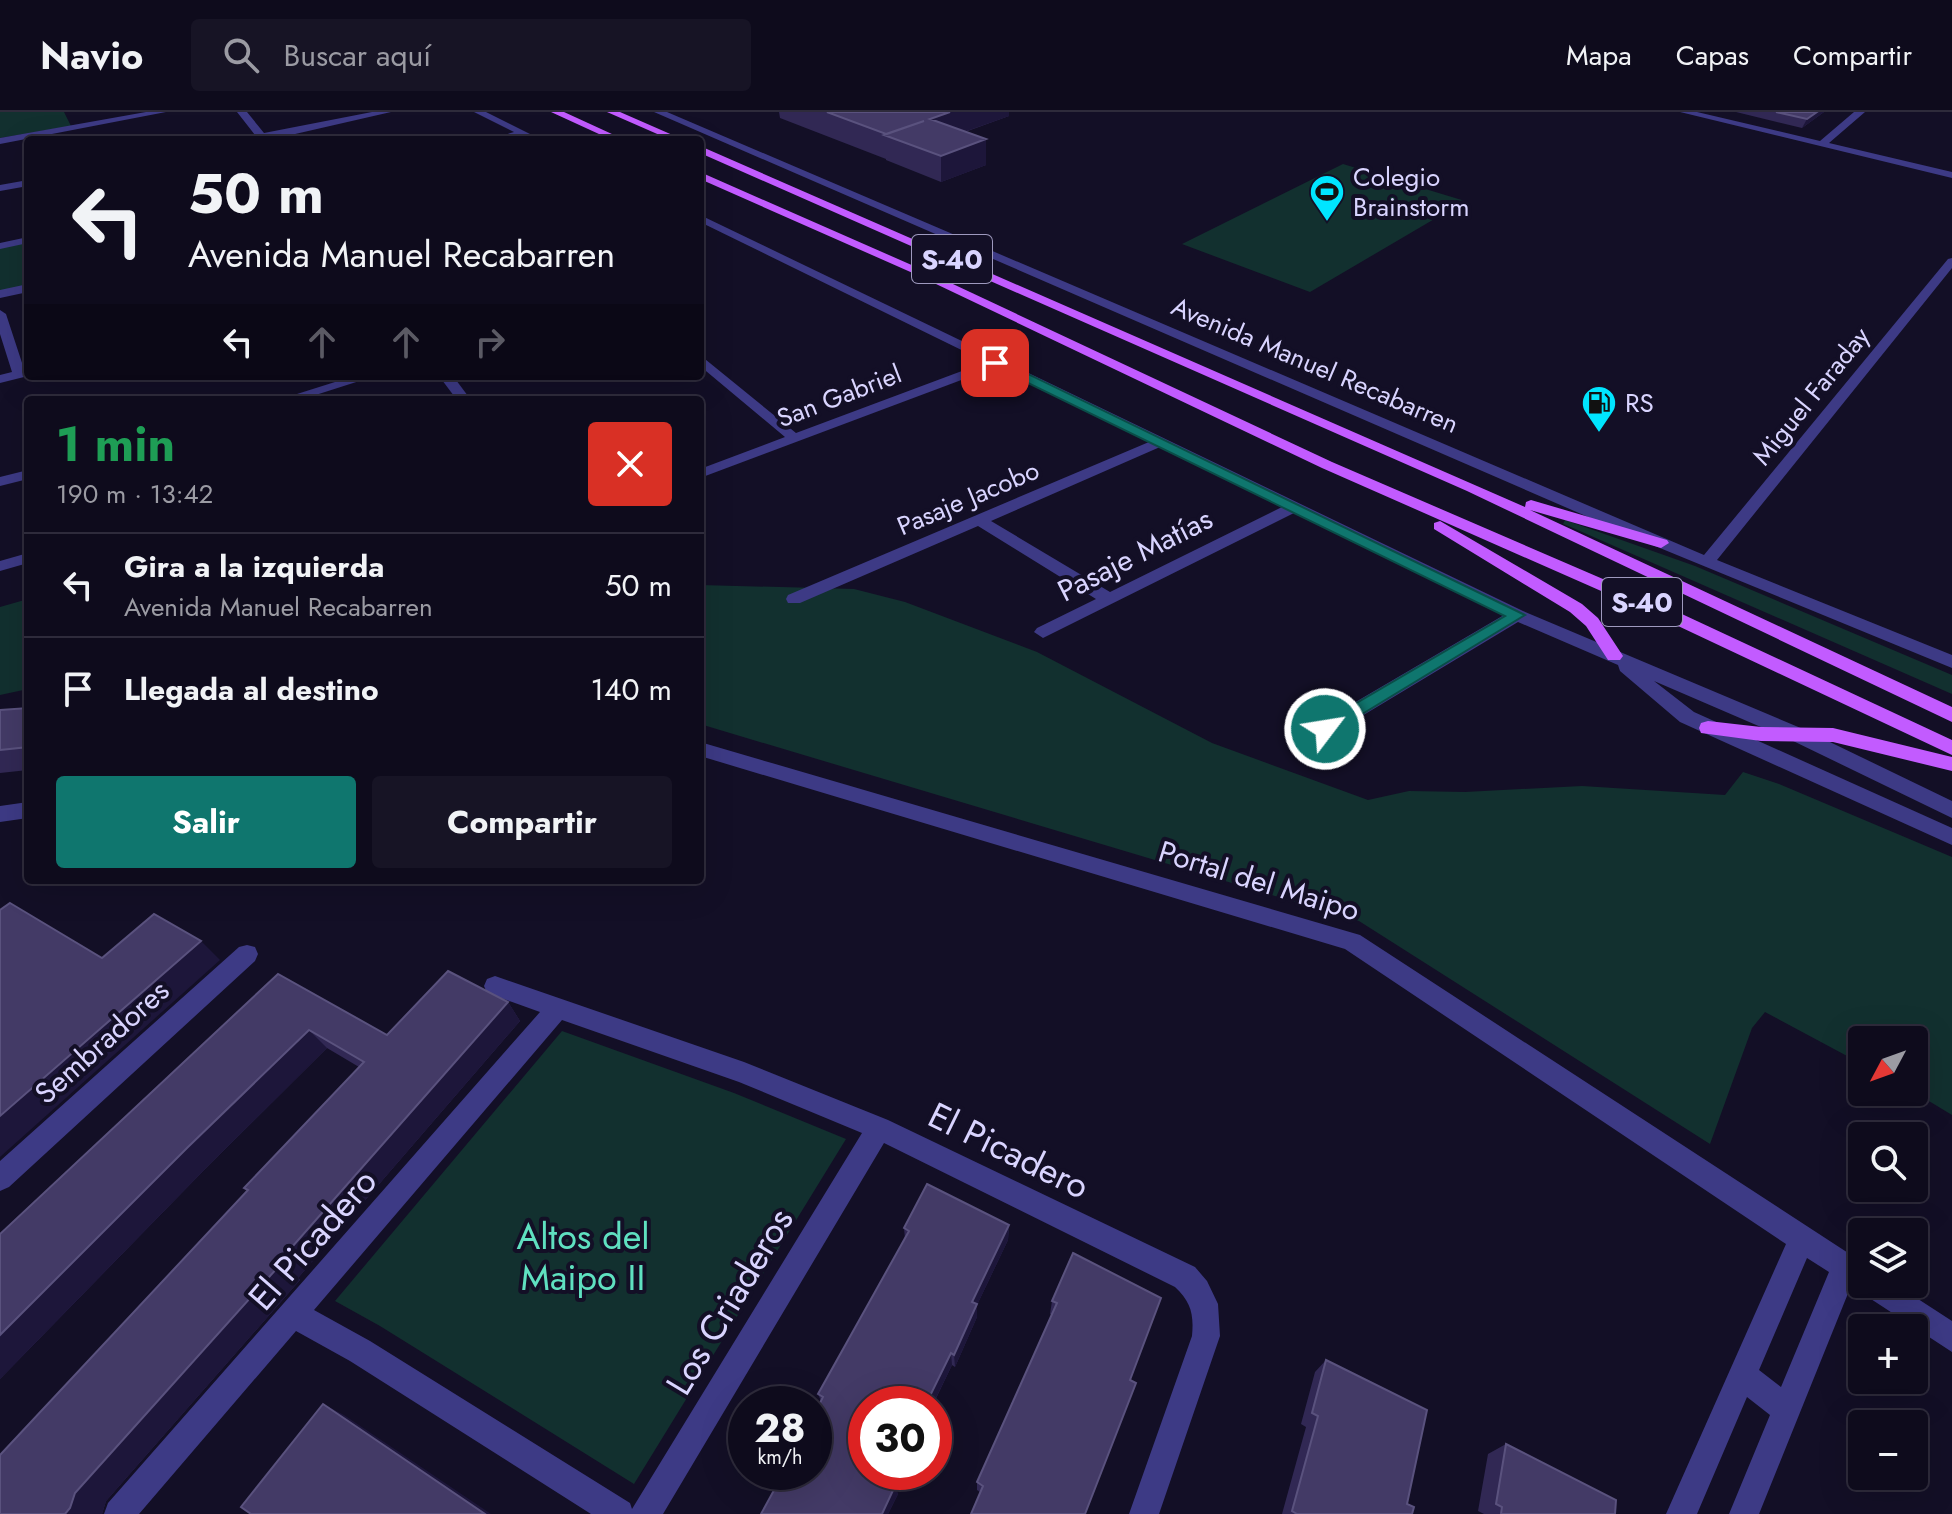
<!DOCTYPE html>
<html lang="es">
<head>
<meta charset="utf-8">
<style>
	:root { --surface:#0e0b1c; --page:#171425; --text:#f1f3f6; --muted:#9b9ba3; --line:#2e2b3b; --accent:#0f766e }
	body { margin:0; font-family:Jost,sans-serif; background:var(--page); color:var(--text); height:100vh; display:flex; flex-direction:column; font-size:30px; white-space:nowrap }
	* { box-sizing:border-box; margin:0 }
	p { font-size:26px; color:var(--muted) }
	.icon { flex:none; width:44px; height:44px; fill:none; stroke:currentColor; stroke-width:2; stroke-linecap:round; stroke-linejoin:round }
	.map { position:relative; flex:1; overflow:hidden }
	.details { position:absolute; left:24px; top:284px; width:680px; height:488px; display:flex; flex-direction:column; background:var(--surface); border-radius:8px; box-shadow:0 8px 32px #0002,0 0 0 2px var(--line) }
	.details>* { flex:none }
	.top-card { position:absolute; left:24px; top:24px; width:680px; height:244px; border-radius:8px; box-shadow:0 8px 32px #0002,0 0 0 2px var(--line); background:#0e0b1c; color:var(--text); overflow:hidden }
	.needle { width:52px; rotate:229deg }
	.controls { position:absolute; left:1848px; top:914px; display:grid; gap:16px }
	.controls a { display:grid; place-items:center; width:80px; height:80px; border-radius:8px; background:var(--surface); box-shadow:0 8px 32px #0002,0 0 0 2px var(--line); font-size:40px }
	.speed { position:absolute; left:728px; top:1274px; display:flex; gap:16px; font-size:40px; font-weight:700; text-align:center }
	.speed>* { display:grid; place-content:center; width:104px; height:104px; border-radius:50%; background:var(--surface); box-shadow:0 8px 32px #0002,0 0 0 2px var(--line); line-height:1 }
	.speed small { font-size:20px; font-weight:400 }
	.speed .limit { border:12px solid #d22; background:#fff; color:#111 }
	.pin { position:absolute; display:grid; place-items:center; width:68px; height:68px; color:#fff; margin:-34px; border-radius:16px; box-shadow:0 4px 12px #0006 }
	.me { position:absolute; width:88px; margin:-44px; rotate:59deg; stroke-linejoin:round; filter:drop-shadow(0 0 6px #0008) }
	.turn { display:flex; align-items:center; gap:28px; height:168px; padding:0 32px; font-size:36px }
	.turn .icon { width:104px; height:104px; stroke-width:2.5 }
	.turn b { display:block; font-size:56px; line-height:68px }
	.lanes { display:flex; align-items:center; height:76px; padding:0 32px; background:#0003; justify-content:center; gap:40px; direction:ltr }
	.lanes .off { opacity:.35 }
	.round { display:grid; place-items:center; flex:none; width:84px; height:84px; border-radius:8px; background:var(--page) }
	.headline { display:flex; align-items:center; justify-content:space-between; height:136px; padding:0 32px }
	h1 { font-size:48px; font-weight:700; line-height:60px; color:#1e9e55 }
	.button { display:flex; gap:16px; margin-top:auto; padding:16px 32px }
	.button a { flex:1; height:92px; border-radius:8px; background:var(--accent); color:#fff; font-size:32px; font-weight:700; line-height:92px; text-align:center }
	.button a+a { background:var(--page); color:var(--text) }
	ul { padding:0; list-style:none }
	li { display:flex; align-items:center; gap:24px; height:104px; padding:0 32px; border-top:2px solid var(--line) }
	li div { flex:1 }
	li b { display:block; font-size:30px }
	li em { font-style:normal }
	header { display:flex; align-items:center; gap:48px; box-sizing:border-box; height:112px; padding:0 40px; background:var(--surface); border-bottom:2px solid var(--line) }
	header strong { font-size:38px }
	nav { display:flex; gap:44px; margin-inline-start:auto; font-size:28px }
	.search { width:560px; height:72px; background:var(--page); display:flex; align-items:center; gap:20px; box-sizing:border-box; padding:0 28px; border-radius:8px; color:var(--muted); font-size:30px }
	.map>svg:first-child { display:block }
	.green { fill:#12302f }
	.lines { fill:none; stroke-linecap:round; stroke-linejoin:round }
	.street { fill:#3d3a85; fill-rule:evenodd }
	.primary { fill:#c25bff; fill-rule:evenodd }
	.wall { fill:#312854 }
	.shaded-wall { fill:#1d163a }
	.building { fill:#433a66; stroke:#5a527e; stroke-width:2 }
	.route { fill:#0f766e; stroke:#0a4d48; stroke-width:2 }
	.labels { text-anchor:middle; stroke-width:8; stroke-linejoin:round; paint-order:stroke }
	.far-poi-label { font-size:26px; fill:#d9d4ff; stroke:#130f26; text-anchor:start }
	.far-street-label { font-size:26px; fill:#d9d4ff; stroke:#130f26 }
	.shield { fill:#130f26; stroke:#9e99be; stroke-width:2 }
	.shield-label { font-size:28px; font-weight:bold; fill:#d9d4ff }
	.street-label { font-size:30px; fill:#d9d4ff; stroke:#130f26 }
	.near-street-label { font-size:36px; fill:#d9d4ff; stroke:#130f26 }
	.near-park-label { font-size:36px; fill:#5fe0c0; stroke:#130f26 }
</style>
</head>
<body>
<header>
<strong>Navio</strong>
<div class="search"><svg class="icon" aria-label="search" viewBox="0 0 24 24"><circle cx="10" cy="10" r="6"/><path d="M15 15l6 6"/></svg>Buscar aquí</div>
<nav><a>Mapa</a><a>Capas</a><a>Compartir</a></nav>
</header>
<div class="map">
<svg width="1952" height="1402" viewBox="0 0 1952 1402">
	<rect width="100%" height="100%" fill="#130f26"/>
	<path class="green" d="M 0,0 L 64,0 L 71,14 L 0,26 Z
		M 1343,52 L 1465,89 L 1310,180 L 1182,132 Z
		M 28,129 L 28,175 L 0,181 L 0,135 Z
		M 1565,408 L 1695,454 L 1952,563 L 1952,582 L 1573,416 L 1563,412 Z
		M 700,473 L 854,477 L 905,490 L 1037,540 L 1212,631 L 1368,688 L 1409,679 L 1465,680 L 1582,674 L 1725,683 L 1743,660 L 1779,672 L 1952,745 L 1952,1003 L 1914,980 L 1914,928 L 1862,928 L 1862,952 L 1765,900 L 1752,916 L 1710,1032 L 1359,809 L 700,612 Z
		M 28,487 L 28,577 L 0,583 L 0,495 Z
		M 562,919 L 734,981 L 846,1027 L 634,1372 L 380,1214 L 335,1189 Z"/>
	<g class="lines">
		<path class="street" d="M 146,0 L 166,0 L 0,32 L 0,26 Z
			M 237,0 L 247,0 L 264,21 L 372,0 L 391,0 L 269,28 L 240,28 L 255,23 Z
			M 474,0 L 486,0 L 542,28 L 522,24 L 488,28 L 514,20 Z
			M 654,0 L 667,0 L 1704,443 L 1948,147 L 1952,146 L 1952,156 L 1717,448 L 1952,543 L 1952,556 L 1655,434 Z
			M 1680,0 L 1697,0 L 1820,29 L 1854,0 L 1865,0 L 1829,31 L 1952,60 L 1952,66 Z
			M 28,68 L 28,74 L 0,79 L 0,73 Z
			M 700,103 L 1523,499 L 1803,617 L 1952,689 L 1952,706 L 1789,627 L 1654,569 L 1694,600 L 1952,716 L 1952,733 L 1680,610 L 1620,559 L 1618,553 L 1518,510 L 1332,622 L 1318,622 L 1316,617 L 1318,612 L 1504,503 L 1294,401 L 1043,526 L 1034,520 L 1037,516 L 1096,487 L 978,414 L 800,491 L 788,491 L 786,487 L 788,483 L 1149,330 L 996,255 L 700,366 L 700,357 L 785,325 L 700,254 L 700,243 L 796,321 L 986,250 L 700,110 ZM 1160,335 L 1282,395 L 1110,480 L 991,409 Z
			M 28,125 L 28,131 L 0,137 L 0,131 Z
			M 28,172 L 28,180 L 0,186 L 0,178 Z
			M 0,198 L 6,202 L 24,257 L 28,256 L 28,264 L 0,271 L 0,263 L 12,260 L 0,222 Z
			M 354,264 L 375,264 L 300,288 L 278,288 Z
			M 439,264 L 453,264 L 471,288 L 457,288 Z
			M 28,358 L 28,367 L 0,374 L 0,365 Z
			M 28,441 L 28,451 L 0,459 L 0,449 Z
			M 700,630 L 1360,823 L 1862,1150 L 1862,1172 L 1895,1172 L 1952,1209 L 1952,1240 L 1851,1174 L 1759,1402 L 1729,1402 L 1770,1303 L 1747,1285 L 1697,1402 L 1666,1402 L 1786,1132 L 1345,837 L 700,644 ZM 1807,1146 L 1829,1160 L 1781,1275 L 1759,1258 Z
			M 28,690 L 28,706 L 0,710 L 0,694 Z
			M 247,833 L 255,835 L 258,842 L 255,849 L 9,1075 L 0,1079 L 0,1049 L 239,835 Z
			M 495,864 L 744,950 L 888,1008 L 1195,1155 L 1207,1169 L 1218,1192 L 1220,1224 L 1159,1402 L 1129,1402 L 1192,1224 C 1194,1202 1191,1190 1175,1175 L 884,1031 L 663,1402 L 591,1402 L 350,1249 L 296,1219 L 139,1402 L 104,1402 L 108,1391 L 540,900 L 487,881 L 484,874 L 487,867 ZM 562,908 L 739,970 L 862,1021 L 632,1397 L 630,1391 L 370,1229 L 314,1198 Z"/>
		<path class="primary" d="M 551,0 L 564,0 L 625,28 L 612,28 Z
			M 607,0 L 620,0 L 684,28 L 671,28 Z
			M 700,34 L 1525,395 L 1526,390 L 1531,388 L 1667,428 L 1669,431 L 1661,436 L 1530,398 L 1952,595 L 1952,610 L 1467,379 L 700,41 Z
			M 700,60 L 923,158 L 1332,350 L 1654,489 L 1952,628 L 1952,643 L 1642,497 L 1322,356 L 915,162 L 700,67 Z
			M 1440,409 L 1582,492 L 1598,506 L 1623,544 L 1620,548 L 1608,548 L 1586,514 L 1570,500 L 1434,417 L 1434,411 Z
			M 1708,609 L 1761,615 L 1833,616 L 1952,645 L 1952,659 L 1833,630 L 1761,629 L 1701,621 L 1699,616 L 1701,611 Z"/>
	</g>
	<path class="wall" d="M 779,0 L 1009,0 L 1009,4 L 965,20 L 986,53 L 941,70 L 886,48 L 886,47 L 780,6 Z
		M 1736,0 L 1824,0 L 1802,16 Z
		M 28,596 L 28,658 L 0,661 L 0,598 Z
		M 278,862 L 387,923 L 508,890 L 520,909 L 298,1166 L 300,1168 L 106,1389 L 102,1402 L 0,1402 L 359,955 L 327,936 L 210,1052 L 0,1267 L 0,1122 Z
		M 1009,1113 L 1008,1128 L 977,1193 L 977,1205 L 955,1255 L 952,1253 L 894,1374 L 898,1382 L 888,1402 L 761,1402 L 821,1289 L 818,1282 L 905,1127 L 904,1116 Z
		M 1161,1186 L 980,1380 L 977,1378 L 977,1370 L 1052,1203 L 1050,1202 L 1052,1189 Z
		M 1326,1248 L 1407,1392 L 1412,1402 L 1282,1402 L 1306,1315 L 1301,1312 L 1315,1260 Z
		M 1506,1332 L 1615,1402 L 1484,1402 L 1478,1399 L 1488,1342 Z"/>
	<path class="shaded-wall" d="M 950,0 L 1009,0 L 1009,4 L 930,32 L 930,7 Z
		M 1817,0 L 1824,0 L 1802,16 L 1807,7 Z
		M 986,27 L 986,53 L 941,70 L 941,44 Z
		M 201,829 L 220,848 L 0,1045 L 0,1004 Z
		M 508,890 L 520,909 L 298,1166 L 277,1152 Z
		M 309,918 L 327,936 L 210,1052 L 0,1267 L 0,1223 L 187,1036 Z
		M 1009,1113 L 1008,1128 L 977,1193 L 977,1205 L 955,1255 L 954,1243 L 972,1190 Z
		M 279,1154 L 300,1168 L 106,1389 L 102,1402 L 65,1402 L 75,1381 Z
		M 951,1241 L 952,1253 L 933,1292 L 926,1292 Z
		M 323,1292 L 344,1303 L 491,1402 L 485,1402 Z
		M 894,1360 L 900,1360 L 892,1379 L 889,1370 Z
		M 895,1374 L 898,1382 L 888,1402 L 882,1402 Z"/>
	<path class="building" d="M 827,0 L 950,0 L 930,7 L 986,27 L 941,44 L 884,23 L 924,9 L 886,22 Z
		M 1776,0 L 1817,0 L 1807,7 Z
		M 28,596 L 28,635 L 0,638 L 0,598 Z
		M 10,791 L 102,846 L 154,802 L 201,829 L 0,1004 L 0,798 Z
		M 448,859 L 508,890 L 277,1152 L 279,1154 L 75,1381 L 70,1396 L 65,1402 L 0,1402 L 0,1343 L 248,1078 L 244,1076 L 364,950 L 309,918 L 187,1036 L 0,1223 L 0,1122 L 278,862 L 387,923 Z
		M 927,1072 L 1009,1113 L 972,1190 L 977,1192 L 954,1243 L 951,1241 L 926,1292 L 866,1292 L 866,1360 L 894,1360 L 889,1370 L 895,1374 L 882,1402 L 761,1402 L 784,1360 L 814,1360 L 814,1303 L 823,1285 L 818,1282 L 909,1119 L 904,1116 Z
		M 1073,1141 L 1161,1186 L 1130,1268 L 1136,1271 L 1085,1402 L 971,1402 L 983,1374 L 977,1370 L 1057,1191 L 1052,1189 Z
		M 1326,1248 L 1427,1298 L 1407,1392 L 1414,1395 L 1412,1402 L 1297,1402 L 1292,1399 L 1318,1304 L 1312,1301 Z
		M 323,1292 L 485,1402 L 251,1402 L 241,1395 Z
		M 1506,1332 L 1616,1388 L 1615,1402 L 1501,1402 L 1502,1395 L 1496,1392 Z"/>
	<path class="route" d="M 991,248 L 999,248 L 1525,503 L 1331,621 L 1319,621 L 1317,617 L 1319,613 L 1505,504 L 991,253 Z"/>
	<defs>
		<symbol id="stadium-pin" viewBox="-11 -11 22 30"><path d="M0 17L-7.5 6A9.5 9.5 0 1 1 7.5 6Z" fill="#00e5ff" stroke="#130f26"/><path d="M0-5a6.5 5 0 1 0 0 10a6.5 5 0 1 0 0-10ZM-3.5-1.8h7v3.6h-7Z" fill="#111"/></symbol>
		<symbol id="fuel-pin" viewBox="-11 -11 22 30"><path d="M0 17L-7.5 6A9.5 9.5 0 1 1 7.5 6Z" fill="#00e5ff" stroke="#130f26"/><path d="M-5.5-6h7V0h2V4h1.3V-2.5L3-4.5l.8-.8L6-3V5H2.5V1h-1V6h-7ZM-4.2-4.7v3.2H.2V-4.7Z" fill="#111"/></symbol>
	</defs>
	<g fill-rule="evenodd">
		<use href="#stadium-pin" x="1307" y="60" width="40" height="54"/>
		<use href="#fuel-pin" x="1579" y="271" width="40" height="54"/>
	</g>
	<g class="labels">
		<g class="far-poi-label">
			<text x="1353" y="74">Colegio<tspan x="1353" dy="30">Brainstorm</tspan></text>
			<text x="1625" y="300">RS</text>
		</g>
		<g class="far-street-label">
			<text transform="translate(1315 253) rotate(23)" y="9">Avenida Manuel Recabarren</text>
			<text transform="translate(839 284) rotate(-21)" y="9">San Gabriel</text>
			<text transform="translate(1811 284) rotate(-51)" y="9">Miguel Faraday</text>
			<text transform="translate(968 386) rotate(-23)" y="9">Pasaje Jacobo</text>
		</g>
		<g class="shield">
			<rect x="912" y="123" width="80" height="48" rx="6"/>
			<rect x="1602" y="466" width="80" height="48" rx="6"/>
		</g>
		<g class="shield-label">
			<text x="952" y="157">S-40</text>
			<text x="1642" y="500">S-40</text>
		</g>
		<g class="street-label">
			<text transform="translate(1135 443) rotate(-27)" y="10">Pasaje Matías</text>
			<text transform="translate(1259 769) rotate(17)" y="10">Portal del Maipo</text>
			<text transform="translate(102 930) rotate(-42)" y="10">Sembradores</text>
		</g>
		<g class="near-street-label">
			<text transform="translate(1009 1038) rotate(26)" y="13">El Picadero</text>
			<text transform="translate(312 1127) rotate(-49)" y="13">El Picadero</text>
			<text transform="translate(729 1189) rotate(-59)" y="13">Los Criaderos</text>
		</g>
		<g class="near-park-label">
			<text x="583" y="1137">Altos del<tspan x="583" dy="41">Maipo II</tspan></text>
		</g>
	</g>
</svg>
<div class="controls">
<a><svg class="needle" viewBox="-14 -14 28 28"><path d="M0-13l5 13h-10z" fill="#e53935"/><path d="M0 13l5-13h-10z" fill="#9b9ba3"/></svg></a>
<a><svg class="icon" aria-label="search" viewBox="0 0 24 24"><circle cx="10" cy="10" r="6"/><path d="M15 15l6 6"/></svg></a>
<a><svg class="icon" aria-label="layers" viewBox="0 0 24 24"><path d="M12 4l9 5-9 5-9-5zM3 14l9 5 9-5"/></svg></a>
<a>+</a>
<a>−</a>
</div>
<div class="speed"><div>28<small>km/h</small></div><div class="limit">30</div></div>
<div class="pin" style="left:995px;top:251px;background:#d93025"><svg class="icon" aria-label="arrive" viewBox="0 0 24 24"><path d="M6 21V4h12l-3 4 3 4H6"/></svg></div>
<svg class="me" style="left:1325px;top:617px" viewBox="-20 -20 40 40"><circle r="17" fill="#0f766e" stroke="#fff" stroke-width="3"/><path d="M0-11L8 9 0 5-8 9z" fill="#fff"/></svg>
<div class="top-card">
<div class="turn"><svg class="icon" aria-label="left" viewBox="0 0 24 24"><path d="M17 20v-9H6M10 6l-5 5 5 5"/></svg><div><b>50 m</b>Avenida Manuel Recabarren</div></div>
<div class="lanes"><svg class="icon" aria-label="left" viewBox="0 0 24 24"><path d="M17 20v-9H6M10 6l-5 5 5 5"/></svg><svg class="icon off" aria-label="ahead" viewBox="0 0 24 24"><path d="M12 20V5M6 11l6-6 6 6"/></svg><svg class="icon off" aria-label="ahead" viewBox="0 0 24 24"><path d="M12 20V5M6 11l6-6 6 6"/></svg><svg class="icon off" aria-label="right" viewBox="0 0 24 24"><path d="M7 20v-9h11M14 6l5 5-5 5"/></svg></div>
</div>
<section class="details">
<div class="headline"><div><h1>1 min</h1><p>190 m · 13:42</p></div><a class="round" style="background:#d93025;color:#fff"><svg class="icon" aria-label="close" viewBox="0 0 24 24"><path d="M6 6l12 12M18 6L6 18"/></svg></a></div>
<ul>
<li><svg class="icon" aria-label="left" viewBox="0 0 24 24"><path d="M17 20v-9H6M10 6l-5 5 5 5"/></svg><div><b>Gira a la izquierda</b><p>Avenida Manuel Recabarren</p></div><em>50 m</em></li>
<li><svg class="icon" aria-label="arrive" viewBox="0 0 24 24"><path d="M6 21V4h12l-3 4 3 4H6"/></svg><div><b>Llegada al destino</b></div><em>140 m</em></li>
</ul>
<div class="button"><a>Salir</a><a>Compartir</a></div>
</section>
</div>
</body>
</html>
